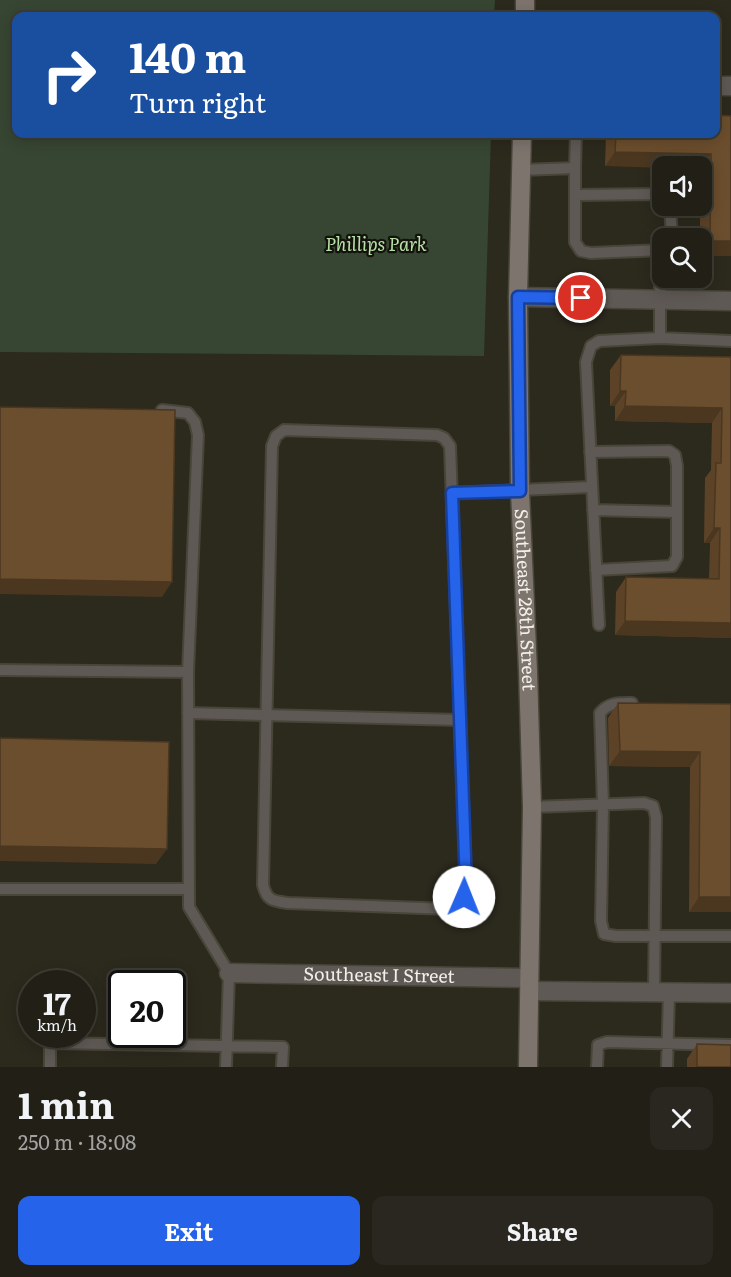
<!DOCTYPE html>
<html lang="en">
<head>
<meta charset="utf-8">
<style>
	:root { --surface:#211f16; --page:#29271f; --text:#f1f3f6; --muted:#a2a2a1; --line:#3e3d35; --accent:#2563eb }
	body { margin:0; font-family:Literata,serif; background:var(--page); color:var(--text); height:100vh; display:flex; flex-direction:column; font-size:22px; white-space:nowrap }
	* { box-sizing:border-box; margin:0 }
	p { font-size:20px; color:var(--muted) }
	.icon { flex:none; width:33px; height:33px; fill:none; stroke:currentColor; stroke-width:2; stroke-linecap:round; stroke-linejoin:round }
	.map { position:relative; height:1067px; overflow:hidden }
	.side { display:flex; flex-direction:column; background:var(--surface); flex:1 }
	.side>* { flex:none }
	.guide { position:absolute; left:12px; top:12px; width:708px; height:126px; border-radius:12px; box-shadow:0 3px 15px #0003,0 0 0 2px var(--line); background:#1a4fa0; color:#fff; overflow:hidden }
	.fabs { position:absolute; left:652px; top:156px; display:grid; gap:12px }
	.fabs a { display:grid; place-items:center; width:60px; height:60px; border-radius:12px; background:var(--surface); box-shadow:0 3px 15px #0003,0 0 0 2px var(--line); font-size:30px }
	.speed { position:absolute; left:18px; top:970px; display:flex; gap:12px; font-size:30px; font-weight:700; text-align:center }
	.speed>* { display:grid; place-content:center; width:78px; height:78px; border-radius:50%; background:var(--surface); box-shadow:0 3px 15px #0003,0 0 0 2px var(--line); line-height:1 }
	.speed small { font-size:15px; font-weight:400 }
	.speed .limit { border:3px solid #111; border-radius:9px; background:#fff; color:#111 }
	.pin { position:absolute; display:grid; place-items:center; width:51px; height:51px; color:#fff; margin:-26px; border:3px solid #fff; border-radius:50%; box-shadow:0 2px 6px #0007 }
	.me { position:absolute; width:66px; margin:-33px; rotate:1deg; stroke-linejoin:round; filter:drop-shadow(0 0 4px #0008) }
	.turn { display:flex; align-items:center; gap:21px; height:126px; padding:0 18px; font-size:27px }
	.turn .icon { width:78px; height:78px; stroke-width:2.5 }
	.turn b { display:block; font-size:42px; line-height:51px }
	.round { display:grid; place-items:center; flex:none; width:63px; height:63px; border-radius:12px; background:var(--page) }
	.summary { display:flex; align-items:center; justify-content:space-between; height:102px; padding:0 18px }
	h1 { font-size:36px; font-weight:700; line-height:45px }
	.action { display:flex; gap:12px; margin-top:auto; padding:12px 18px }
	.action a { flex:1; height:69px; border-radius:12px; background:var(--accent); color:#fff; font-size:24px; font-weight:700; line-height:69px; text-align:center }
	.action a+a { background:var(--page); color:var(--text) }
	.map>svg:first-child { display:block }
	.green { fill:#374632 }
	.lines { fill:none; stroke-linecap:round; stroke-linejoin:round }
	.service-casing { stroke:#484539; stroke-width:14 }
	.minor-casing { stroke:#484539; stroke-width:21 }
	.secondary-casing { stroke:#484539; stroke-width:21 }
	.service { stroke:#5f5955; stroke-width:10 }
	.minor { stroke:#5f5955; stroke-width:18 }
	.secondary { stroke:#7d746e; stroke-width:18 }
	.wall { fill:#5c4327 }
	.shaded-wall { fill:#4b3720 }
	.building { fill:#6b4e2d; stroke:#4b3720; stroke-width:1.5 }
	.route-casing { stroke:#184099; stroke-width:15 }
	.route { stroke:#2563eb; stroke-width:10 }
	.labels { text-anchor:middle; stroke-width:4.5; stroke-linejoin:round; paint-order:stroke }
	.park-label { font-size:18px; font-style:italic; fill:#b7e2a7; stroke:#13120c }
	.street-label { font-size:18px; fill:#f1efe7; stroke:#13120c }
</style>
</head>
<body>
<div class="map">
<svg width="731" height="1067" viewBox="0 0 731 1067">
	<rect width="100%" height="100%" fill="#2c291d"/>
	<path class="green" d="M 0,0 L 495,0 L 494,16 L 16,16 L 16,134 L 491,134 L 484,356 L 0,352 Z"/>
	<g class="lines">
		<defs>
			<path id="service" d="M 575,168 L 575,242 L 581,251 L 591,253 L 663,250
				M 521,170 L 575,168 L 576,134
				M 575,195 L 658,194 L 663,197
				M 670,206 L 672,238
				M 660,251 L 660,338 L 731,341
				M 162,410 L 188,413 L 195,422 L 198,435 L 188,672
				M 284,430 L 437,435 L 444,438 L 450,446 L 466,886 L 464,897 L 449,909 L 288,903 C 273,901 267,901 263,885 L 272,446 L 276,436 Z
				M 590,452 L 669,451 L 675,455 L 677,466 L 677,557 L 672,566 L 596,570
				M 452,493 L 591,487
				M 593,510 L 677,512
				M 599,625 L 586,362 L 591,346 L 599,341 L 660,338
				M 0,670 L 188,672 L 189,907 L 229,973 L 226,1067
				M 632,703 C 619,703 609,702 600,713 L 603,805 L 601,921 L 604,934 L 616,936 L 731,936
				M 188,713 L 460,720
				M 532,807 L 644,803 L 653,806 L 656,817 L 654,993
				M 0,889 L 189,889
				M 50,1067 L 50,1043 L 283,1047 L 282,1067
				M 597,1067 L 598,1045 L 607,1042 L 731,1045
				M 667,1067 L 669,993"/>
			<g id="minor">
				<path d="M 716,86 L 731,86"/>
				<path d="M 518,297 L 731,301"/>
				<path id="s1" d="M 229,973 L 529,978"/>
				<path d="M 530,991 L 731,993"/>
			</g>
			<g id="secondary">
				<path d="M 525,16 L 525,0"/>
				<path id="s2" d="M 522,134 L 518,297 L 520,491 L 528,671 L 532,807 L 528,1067"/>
			</g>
		</defs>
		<use href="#service" class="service-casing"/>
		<use href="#minor" class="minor-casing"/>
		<use href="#secondary" class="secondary-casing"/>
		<use href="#service" class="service"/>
		<use href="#minor" class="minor"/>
		<use href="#secondary" class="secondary"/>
	</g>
	<path class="wall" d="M 606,134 L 716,134 L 731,256 L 702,256 L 702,238 L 700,238 L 700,206 L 702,206 L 702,166 L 605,166 Z
		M 621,355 L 731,357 L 731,638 L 615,635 L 616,592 L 626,577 L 709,579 L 710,543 L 704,543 L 705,478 L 711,470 L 712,423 L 615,421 L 615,406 L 610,406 L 610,370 Z
		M 618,703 L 731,704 L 731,912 L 689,912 L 690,767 L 609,766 L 608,718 Z
		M 697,1044 L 731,1067 L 687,1067 L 687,1059 Z"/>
	<path class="shaded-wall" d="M 615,152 L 711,154 L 702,167 L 663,166 L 663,168 L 605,166 Z
		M 710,241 L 731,241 L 731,256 L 702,256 L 702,252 Z
		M 620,391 L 626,391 L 615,406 L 610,406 Z
		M 625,406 L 722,408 L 712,423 L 615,421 Z
		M 714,528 L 720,528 L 710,543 L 704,543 Z
		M 0,579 L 172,582 L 162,597 L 0,594 Z
		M 625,621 L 731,623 L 731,638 L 615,635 Z
		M 620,751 L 700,752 L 690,767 L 609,766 Z
		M 0,846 L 167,849 L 156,864 L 0,861 Z
		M 699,897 L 731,897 L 731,912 L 689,912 Z"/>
	<path class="building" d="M 716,115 L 731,116 L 731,241 L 710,241 L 711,154 L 615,152 L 616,134 L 716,134 Z
		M 621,355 L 731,357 L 731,623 L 625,621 L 626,577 L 719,579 L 720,528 L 714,528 L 716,463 L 721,463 L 722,408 L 625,406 L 626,391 L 620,391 Z
		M 0,407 L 175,410 L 172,582 L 0,579 Z
		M 618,703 L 731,704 L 731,897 L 699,897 L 700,752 L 620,751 Z
		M 0,738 L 169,742 L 167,849 L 0,846 Z
		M 697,1044 L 731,1045 L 731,1067 L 697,1067 Z"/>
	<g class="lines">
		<defs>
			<path id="route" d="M 464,897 L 466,886 L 452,493 L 520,491 L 518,297 L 581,298"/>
		</defs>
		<use href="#route" class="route-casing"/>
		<use href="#route" class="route"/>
	</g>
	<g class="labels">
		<g class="park-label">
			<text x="376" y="251">Phillips Park</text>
		</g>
		<g class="street-label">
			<text dy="6" stroke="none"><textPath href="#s2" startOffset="466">Southeast 28th Street</textPath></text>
			<text dy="6" stroke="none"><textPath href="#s1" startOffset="150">Southeast I Street</textPath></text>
		</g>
	</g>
</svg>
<div class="fabs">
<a><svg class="icon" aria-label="sound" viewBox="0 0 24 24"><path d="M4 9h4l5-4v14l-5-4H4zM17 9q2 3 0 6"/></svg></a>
<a><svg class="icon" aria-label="search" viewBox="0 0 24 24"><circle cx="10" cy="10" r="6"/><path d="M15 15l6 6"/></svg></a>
</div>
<div class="speed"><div>17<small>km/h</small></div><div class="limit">20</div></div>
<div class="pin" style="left:581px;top:298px;background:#d93025"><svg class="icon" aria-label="arrive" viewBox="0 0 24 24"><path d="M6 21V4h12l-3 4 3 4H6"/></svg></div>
<svg class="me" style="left:464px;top:897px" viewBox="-20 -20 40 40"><circle r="19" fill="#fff"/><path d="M0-13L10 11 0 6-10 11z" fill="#2563eb"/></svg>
<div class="guide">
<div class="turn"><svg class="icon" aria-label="right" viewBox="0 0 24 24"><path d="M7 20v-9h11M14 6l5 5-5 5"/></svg><div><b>140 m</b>Turn right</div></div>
</div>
</div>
<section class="side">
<div class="summary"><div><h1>1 min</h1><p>250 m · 18:08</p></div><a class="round"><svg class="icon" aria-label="close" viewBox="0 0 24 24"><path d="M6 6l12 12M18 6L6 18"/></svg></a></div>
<div class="action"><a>Exit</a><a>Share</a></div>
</section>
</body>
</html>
